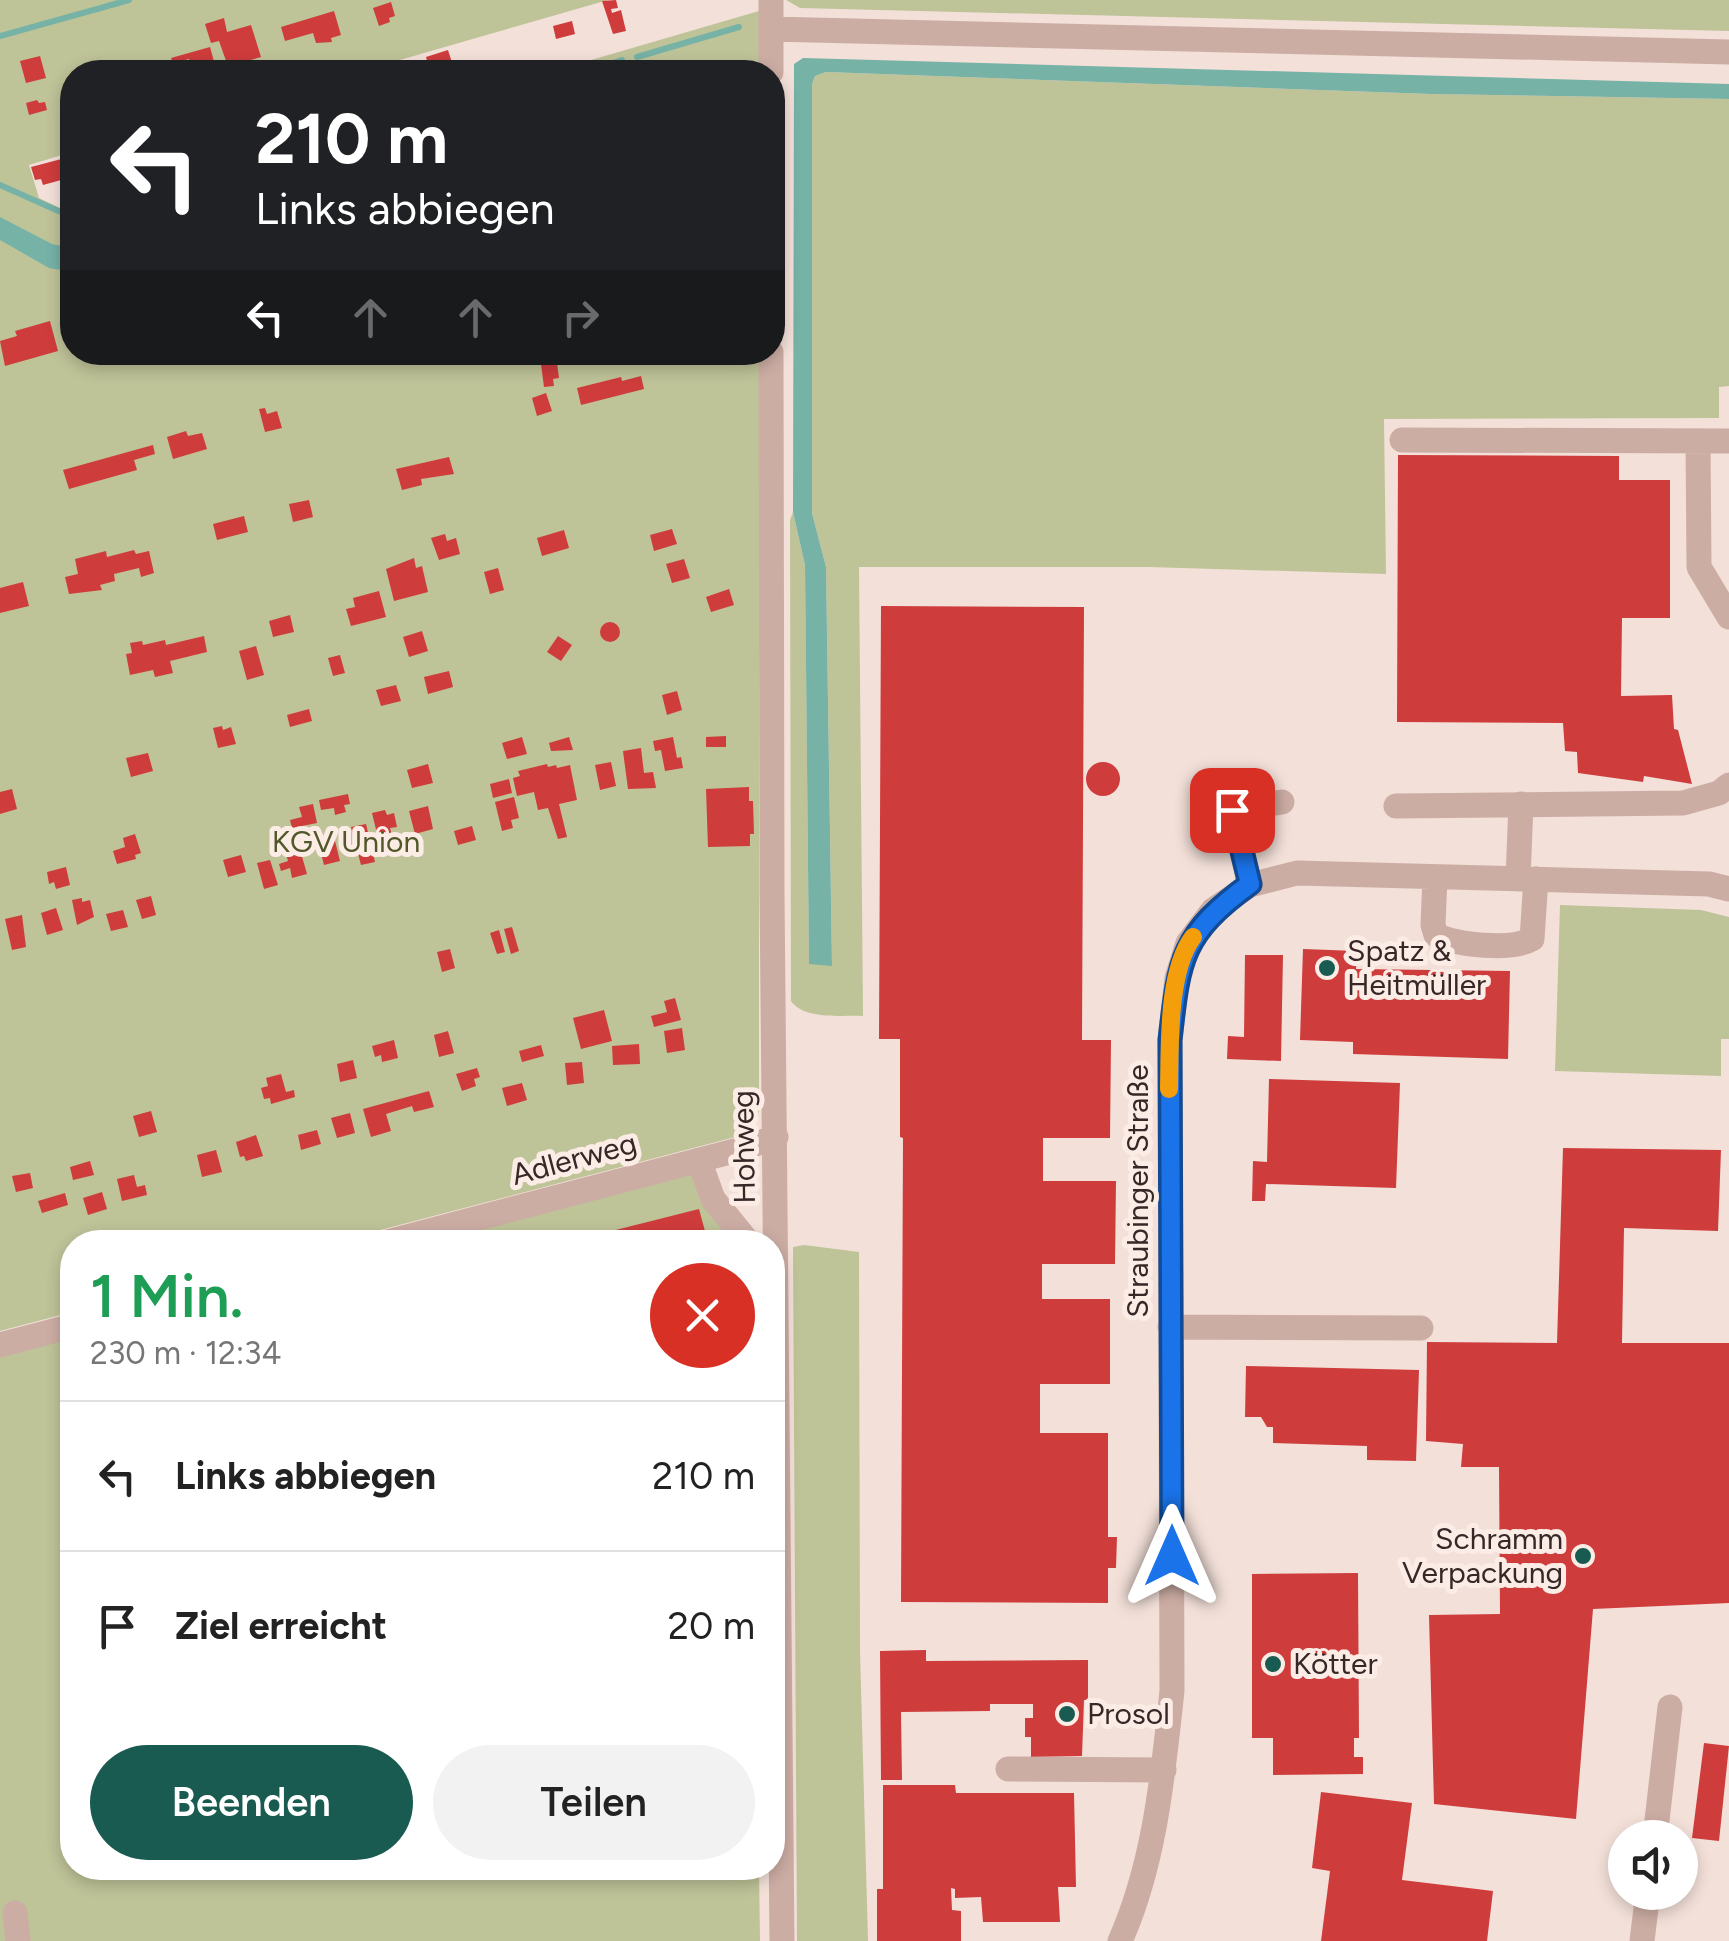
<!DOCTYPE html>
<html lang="de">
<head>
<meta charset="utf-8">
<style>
	:root { --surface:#fff; --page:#f2f2f2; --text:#222; --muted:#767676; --line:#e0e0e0; --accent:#195b50 }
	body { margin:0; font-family:Figtree,sans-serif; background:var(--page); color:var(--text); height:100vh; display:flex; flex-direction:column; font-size:38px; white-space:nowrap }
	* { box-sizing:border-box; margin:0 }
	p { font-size:32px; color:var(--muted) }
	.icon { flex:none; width:55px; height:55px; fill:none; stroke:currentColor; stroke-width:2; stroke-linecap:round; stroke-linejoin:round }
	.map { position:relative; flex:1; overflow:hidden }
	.drawer { position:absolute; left:60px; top:1230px; width:725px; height:650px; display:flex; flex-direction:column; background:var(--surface); border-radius:40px; box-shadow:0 5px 15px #0003 }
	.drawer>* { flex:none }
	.top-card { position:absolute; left:60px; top:60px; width:725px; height:305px; border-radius:40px; box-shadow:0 5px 15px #0003; background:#202124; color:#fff; overflow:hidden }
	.tools { position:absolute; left:1608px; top:1820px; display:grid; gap:20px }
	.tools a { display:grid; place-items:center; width:90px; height:90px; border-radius:50%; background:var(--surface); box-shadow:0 5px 15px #0003; font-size:50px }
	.pin { position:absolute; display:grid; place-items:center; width:85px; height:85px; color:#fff; margin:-42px; border-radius:20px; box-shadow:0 5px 15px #0006 }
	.me { position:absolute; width:110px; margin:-55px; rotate:0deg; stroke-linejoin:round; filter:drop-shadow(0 0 8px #0008) }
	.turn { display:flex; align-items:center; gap:35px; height:210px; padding:0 30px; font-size:45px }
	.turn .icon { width:130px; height:130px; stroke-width:2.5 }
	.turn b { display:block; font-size:70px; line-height:85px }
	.lanes { display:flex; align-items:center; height:95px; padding:0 30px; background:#0003; justify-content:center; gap:50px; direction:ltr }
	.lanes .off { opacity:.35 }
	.round { display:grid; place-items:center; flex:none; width:105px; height:105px; border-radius:52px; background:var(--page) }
	.head { display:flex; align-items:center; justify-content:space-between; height:170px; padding:0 30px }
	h1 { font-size:60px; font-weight:600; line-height:75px; color:#1e9e55 }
	.primary-button { display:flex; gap:20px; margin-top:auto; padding:20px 30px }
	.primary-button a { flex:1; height:115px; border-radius:60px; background:var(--accent); color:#fff; font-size:40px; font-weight:600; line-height:115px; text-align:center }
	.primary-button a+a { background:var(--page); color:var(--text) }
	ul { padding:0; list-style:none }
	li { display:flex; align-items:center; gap:30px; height:150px; padding:0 30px; border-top:2px solid var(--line) }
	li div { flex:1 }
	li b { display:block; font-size:38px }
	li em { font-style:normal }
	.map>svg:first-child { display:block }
	.green { fill:#bfc398 }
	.water { fill:#76b2a6 }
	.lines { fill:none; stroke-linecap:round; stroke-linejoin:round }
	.stream { stroke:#76b2a6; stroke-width:6 }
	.building { fill:#cf3c3c }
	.minor { stroke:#ccada4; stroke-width:25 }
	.route-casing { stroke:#114b97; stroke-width:25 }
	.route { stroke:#1a73e8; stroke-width:18 }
	.slow { stroke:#f59e0b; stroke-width:18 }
	.poi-dot { fill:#195b50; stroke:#fbece6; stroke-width:4 }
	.labels { text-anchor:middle; stroke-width:10; stroke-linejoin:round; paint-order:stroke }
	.park-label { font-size:30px; fill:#515728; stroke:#fbece6 }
	.poi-label { font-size:30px; fill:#372726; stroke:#fbece6; text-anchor:start }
	.street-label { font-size:30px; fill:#372726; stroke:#fbece6 }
</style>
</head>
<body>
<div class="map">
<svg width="1729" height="1941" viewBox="0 0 1729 1941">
	<rect width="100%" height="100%" fill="#f3e0d9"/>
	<path class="green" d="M 0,0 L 608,0 L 358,72 L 72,72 L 72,152 L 29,165 L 39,198 L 64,210 L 72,208 L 72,352 L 759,353 L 759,1116 L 739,1136 L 334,1242 L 72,1242 L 72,1312 L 0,1331 Z
		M 786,0 L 1729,0 L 1729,31 L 800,8 Z
		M 759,11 L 759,72 L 550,72 Z
		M 826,72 L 1431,94 L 1729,99 L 1729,386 L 1719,387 L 1719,418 L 1384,419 L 1386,574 L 1149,567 L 859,567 L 863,1016 C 841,1015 804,1020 791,1001 L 790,520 L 793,512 L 805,565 L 809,963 L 832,965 L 826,567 L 812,513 L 812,84 L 815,76 Z
		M 1560,905 L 1701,910 L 1729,917 L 1729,1039 L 1721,1039 L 1721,1076 L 1555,1071 Z
		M 697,1170 L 737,1242 L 427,1242 Z
		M 804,1245 L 859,1252 L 860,1651 L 868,1941 L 797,1941 L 793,1247 Z
		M 72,1337 L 72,1868 L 759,1868 L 760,1941 L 0,1941 L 0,1357 Z"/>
	<path class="water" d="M 803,58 L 1729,84 L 1729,99 L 1431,94 L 826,72 L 815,76 L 812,84 L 812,513 L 826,567 L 832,966 L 809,964 L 805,565 L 793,512 L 794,69 L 794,64 Z
		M 0,217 L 52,244 L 72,248 L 72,272 L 49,268 L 0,240 Z"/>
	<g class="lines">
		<path class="stream" d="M 0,36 L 129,0
			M 637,57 L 739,27
			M 598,68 L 622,60
			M 0,185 L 72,217"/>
	</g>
	<path class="building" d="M 616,0 L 618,8 L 611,9 L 612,13 L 621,10 L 626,31 L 613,34 L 602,1 Z
		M 391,2 L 395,16 L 389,18 L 390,22 L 379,26 L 373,8 Z
		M 334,11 L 341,35 L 331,38 L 332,42 L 316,43 L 313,33 L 285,41 L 281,27 Z
		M 224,18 L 227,32 L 251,25 L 261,57 L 244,62 L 246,68 L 230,72 L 219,41 L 211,43 L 205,24 Z
		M 572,21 L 575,34 L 556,39 L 553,26 Z
		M 210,47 L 217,72 L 193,72 L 189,59 L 173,63 L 171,58 Z
		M 448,50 L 454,69 L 430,72 L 426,57 Z
		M 40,56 L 46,78 L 26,83 L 20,61 Z
		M 37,100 L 39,103 L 45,102 L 47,110 L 29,115 L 26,103 Z
		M 69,157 L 72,161 L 72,177 L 43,185 L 41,179 L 35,180 L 31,167 Z
		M 50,321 L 58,351 L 5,366 L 0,341 L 17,336 L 15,331 Z
		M 506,352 L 529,352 L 530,358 L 509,363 Z
		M 557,363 L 559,378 L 553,379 L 554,386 L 544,387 L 541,364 Z
		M 641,376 L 644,389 L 581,405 L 577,388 L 621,377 L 622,381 Z
		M 546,393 L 552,411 L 537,416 L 532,398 Z
		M 265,408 L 267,414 L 277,411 L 282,428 L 265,432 L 259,409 Z
		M 186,431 L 188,436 L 202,433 L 207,449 L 173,459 L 167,437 Z
		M 153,445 L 155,454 L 134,460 L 137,470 L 69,489 L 63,470 Z
		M 1398,455 L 1619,456 L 1619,480 L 1670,480 L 1670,618 L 1622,618 L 1621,696 L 1672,695 L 1674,729 L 1678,730 L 1692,784 L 1644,776 L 1643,782 L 1578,773 L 1577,752 L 1565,751 L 1563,723 L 1397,722 Z
		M 449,457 L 454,474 L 421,479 L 422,485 L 402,490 L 396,469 Z
		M 309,500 L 313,517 L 293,522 L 289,504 Z
		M 244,516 L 248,532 L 217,540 L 213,524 Z
		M 672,529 L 677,544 L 654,551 L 650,535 Z
		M 564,530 L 569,548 L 542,556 L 537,538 Z
		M 445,534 L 447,541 L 456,538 L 460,554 L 439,560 L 431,538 Z
		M 134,550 L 136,554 L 149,551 L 154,573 L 141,577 L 139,568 L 114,574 L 115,581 L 100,585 L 102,590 L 69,594 L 65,577 L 78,574 L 75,559 L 106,551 L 107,557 Z
		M 414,558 L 416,568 L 422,566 L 428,592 L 394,601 L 386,569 Z
		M 684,559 L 690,578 L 672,583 L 666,564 Z
		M 498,568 L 504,590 L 490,594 L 484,572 Z
		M 23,582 L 29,606 L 0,613 L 0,588 Z
		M 729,589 L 734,605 L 711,612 L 706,597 Z
		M 379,591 L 386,617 L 351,626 L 346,609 L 355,607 L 353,598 Z
		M 881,606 L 1084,607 L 1082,1040 L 1111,1040 L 1110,1138 L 1043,1138 L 1043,1181 L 1116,1181 L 1115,1264 L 1042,1264 L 1042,1299 L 1110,1299 L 1110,1384 L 1040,1384 L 1040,1433 L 1108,1433 L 1108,1537 L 1117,1537 L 1116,1568 L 1108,1568 L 1108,1603 L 901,1602 L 903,1138 L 900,1137 L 900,1039 L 879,1039 Z
		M 290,615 L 294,632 L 273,637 L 269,621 Z
		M600 632a10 10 0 1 1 20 0a10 10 0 1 1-20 0Z
		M 422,631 L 428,651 L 409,657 L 403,637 Z
		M 204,636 L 207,652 L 170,661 L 173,673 L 155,677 L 153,670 L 130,675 L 126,654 L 132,653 L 130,643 L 142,641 L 143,645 L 165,640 L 166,645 Z
		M 558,636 L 572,645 L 561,661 L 547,652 Z
		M 256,646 L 264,675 L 247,680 L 239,651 Z
		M 340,655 L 345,673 L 333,676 L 328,658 Z
		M 449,671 L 453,687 L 428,694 L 424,677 Z
		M 396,685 L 401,701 L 381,706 L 376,690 Z
		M 677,691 L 682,710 L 667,715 L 662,695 Z
		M 309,709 L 312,721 L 290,727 L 287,715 Z
		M 222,726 L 223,730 L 231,727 L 236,744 L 218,748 L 213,728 Z
		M 726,736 L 726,747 L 706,747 L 706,737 Z
		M 522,737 L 527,754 L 507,759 L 502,743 Z
		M 569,737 L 573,750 L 551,751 L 549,743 Z
		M 673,737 L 677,758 L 681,757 L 683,768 L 665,771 L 661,750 L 655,751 L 653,741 Z
		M 641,748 L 644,773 L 653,772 L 656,788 L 628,789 L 623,751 Z
		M 148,753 L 153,771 L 131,777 L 126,758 Z
		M 611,762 L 616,786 L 600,790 L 595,765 Z
		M1086 779a17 17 0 1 1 34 0a17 17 0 1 1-34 0Z
		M 428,764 L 433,783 L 412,788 L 407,770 Z
		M 547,764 L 548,767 L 556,765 L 557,768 L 570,765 L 577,800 L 559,804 L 567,837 L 558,839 L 548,808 L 538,810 L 534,792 L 517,796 L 513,778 L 520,776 L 518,771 Z
		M 509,779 L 512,793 L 493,798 L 490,784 Z
		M 749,787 L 749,801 L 753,801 L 754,834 L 750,834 L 750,846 L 708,847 L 706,789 Z
		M 12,789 L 17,809 L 0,814 L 0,792 Z
		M 348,794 L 350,804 L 344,805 L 346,812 L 335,815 L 334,808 L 321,810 L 319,800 Z
		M 514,797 L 519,818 L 511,820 L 513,828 L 502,831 L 495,802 Z
		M 313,804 L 317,823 L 292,828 L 290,820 L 302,817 L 299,807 Z
		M 428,806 L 433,829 L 415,834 L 409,811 Z
		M 385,810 L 387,815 L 394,813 L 397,827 L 390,828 L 394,842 L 380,846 L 372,813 Z
		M 366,824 L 375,862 L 361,865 L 351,827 Z
		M 472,826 L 476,840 L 458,845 L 454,831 Z
		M 333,833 L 340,861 L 324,865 L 317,837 Z
		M 135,834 L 141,853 L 135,855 L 136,859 L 117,864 L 113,851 L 125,847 L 123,838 Z
		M 299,846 L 307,874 L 292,878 L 290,868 L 281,871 L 279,864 L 288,861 L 285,850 Z
		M 241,855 L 246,872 L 228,877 L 223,860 Z
		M 270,860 L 278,885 L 264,889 L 257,863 Z
		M 66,867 L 70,885 L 56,889 L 54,882 L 49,884 L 47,872 Z
		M 151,896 L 156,915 L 142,919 L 136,900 Z
		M 82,898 L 82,902 L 90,900 L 94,917 L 77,925 L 72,900 Z
		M 56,908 L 63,930 L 47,935 L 41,913 Z
		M 123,910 L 128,927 L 111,931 L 106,914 Z
		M 22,915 L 26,947 L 12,950 L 5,919 Z
		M 512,927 L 519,951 L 511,954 L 504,929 Z
		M 499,930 L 505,952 L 497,954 L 490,933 Z
		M 450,949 L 455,968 L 442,972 L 437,952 Z
		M 1303,949 L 1357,951 L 1356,969 L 1510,971 L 1508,1059 L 1353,1054 L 1353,1042 L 1300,1040 Z
		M 1245,955 L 1283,955 L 1281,1061 L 1227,1059 L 1228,1036 L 1244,1037 Z
		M 675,998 L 681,1020 L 654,1027 L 651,1016 L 667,1012 L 664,1001 Z
		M 604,1010 L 612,1041 L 581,1049 L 573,1018 Z
		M 682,1028 L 685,1050 L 667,1053 L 664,1031 Z
		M 448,1031 L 454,1053 L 439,1057 L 434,1035 Z
		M 394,1040 L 398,1058 L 382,1062 L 381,1055 L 375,1057 L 372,1046 Z
		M 639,1044 L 640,1064 L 613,1065 L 612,1046 Z
		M 541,1045 L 544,1056 L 522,1062 L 519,1051 Z
		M 353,1060 L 357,1078 L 340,1082 L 337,1064 Z
		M 582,1062 L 584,1083 L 567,1085 L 565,1063 Z
		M 477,1068 L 480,1077 L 474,1079 L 476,1086 L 462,1091 L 456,1074 Z
		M 281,1074 L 286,1092 L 294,1090 L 295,1097 L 271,1104 L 270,1098 L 264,1099 L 261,1088 L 268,1086 L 266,1078 Z
		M 1269,1079 L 1400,1083 L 1396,1188 L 1266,1184 L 1265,1201 L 1252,1201 L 1253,1161 L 1267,1162 Z
		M 522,1083 L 527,1100 L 507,1106 L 502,1088 Z
		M 429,1091 L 434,1107 L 414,1112 L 412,1106 L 386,1114 L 391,1131 L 371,1137 L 363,1109 Z
		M 151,1111 L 157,1132 L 139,1137 L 133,1116 Z
		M 350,1113 L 355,1133 L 337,1138 L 331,1118 Z
		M 317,1130 L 321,1144 L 301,1150 L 298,1135 Z
		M 256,1135 L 263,1156 L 246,1161 L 244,1156 L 240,1157 L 236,1142 Z
		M 1563,1148 L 1721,1150 L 1718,1231 L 1624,1228 L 1622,1343 L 1729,1343 L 1729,1603 L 1593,1609 L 1576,1819 L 1434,1804 L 1429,1615 L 1500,1614 L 1499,1467 L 1461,1467 L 1463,1444 L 1426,1441 L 1427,1342 L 1557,1343 Z
		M 216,1150 L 222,1172 L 202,1177 L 197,1155 Z
		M 90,1161 L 94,1175 L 73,1180 L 70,1167 Z
		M 30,1173 L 33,1188 L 16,1192 L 12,1176 Z
		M 134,1175 L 137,1187 L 145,1185 L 147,1195 L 122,1201 L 117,1179 Z
		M 102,1192 L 107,1209 L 88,1215 L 83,1198 Z
		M 65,1193 L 68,1205 L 42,1213 L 38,1201 Z
		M 699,1209 L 708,1242 L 572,1242 L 572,1241 Z
		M 1246,1366 L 1419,1370 L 1416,1461 L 1367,1460 L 1367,1446 L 1273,1443 L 1273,1427 L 1267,1427 L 1261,1417 L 1245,1417 Z
		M 1358,1573 L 1359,1738 L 1354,1738 L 1354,1757 L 1363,1757 L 1363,1774 L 1273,1775 L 1273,1738 L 1252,1738 L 1252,1574 Z
		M 926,1650 L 926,1661 L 1088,1660 L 1088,1700 L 1084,1700 L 1082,1756 L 1031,1757 L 1031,1737 L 1025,1737 L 1025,1718 L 1033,1718 L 1033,1704 L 990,1704 L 990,1711 L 901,1712 L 902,1780 L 881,1780 L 880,1651 Z
		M 1704,1743 L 1729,1746 L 1719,1841 L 1692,1838 Z
		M 883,1785 L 955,1785 L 956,1793 L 1074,1793 L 1076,1887 L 1058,1887 L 1060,1922 L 983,1922 L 981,1897 L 955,1898 L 955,1889 L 951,1888 L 952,1910 L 961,1911 L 961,1941 L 877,1941 L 877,1889 L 883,1889 Z
		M 1321,1792 L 1412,1803 L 1402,1880 L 1493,1891 L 1487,1941 L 1321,1941 L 1330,1871 L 1312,1868 Z"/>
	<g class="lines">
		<path class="minor" d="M 771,0 L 771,72
			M 771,29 L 1729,52
			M 771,352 L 772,893 L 782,1941
			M 1402,440 L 1729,441
			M 1698,441 L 1699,567 L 1729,617
			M 1396,806 L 1683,803 L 1719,793 L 1729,785
			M 1435,877 L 1433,925 L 1436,935 C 1457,945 1511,951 1532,939 L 1536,879
			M 1518,879 L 1521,804
			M 1250,885 L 1232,810 L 1282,802
			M 699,1160 L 713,1199 L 748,1242
			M 387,1242 L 738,1150 L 776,1137
			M 1170,1327 L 1421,1328
			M 0,1345 L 72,1326
			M 1008,1769 L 1164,1770
			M 1655,1838 L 1670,1707
			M 15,1913 L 18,1941
			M 1120,1941 C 1155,1863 1163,1774 1172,1691 L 1170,1040 L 1177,978 L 1188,943 L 1213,910 L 1250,885 L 1297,873 L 1709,884 L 1729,889
			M 1642,1941 L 1648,1892"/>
	</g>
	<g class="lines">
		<defs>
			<path id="route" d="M 1172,1556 L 1170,1040 C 1179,959 1181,934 1250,884 L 1232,810"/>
		</defs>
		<use href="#route" class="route-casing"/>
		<use href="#route" class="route"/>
		<path class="slow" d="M 1169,1089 C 1170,1047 1167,972 1193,937"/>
	</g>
	<g class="poi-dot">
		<circle cx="1327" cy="968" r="10"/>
		<circle cx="1583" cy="1556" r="10"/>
		<circle cx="1273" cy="1664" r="10"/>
		<circle cx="1067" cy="1714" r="10"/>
	</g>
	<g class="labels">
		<g class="park-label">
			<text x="346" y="852">KGV Union</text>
		</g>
		<g class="poi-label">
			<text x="1347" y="961">Spatz &amp;<tspan x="1347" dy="34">Heitmüller</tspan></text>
			<text x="1563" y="1549" text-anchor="end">Schramm<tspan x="1563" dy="34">Verpackung</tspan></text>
			<text x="1293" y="1674">Kötter</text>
			<text x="1087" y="1724">Prosol</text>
		</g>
		<g class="street-label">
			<text transform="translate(744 1147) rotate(-91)" y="10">Hohweg</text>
			<text transform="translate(574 1159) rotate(-15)" y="10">Adlerweg</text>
			<text transform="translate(1138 1191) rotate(-90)" y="10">Straubinger Straße</text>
		</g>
	</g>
</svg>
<div class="tools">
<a><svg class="icon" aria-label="sound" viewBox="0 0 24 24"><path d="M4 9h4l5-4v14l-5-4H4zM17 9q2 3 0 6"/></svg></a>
</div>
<div class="pin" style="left:1232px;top:810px;background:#d93025"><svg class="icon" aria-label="arrive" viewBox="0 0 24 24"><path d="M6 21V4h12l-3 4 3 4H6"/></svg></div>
<svg class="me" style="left:1172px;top:1556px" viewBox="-20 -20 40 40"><path d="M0-17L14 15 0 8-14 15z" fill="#1a73e8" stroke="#fff" stroke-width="4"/></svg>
<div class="top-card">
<div class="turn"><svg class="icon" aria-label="left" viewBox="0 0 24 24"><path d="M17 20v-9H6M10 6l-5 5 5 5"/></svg><div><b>210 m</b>Links abbiegen</div></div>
<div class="lanes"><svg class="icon" aria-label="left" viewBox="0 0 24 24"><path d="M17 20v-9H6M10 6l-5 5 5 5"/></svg><svg class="icon off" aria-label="ahead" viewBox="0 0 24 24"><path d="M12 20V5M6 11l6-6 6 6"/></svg><svg class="icon off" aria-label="ahead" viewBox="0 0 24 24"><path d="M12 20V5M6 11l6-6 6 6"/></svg><svg class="icon off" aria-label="right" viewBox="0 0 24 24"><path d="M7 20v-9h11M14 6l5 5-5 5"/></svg></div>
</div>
<section class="drawer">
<div class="head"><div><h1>1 Min.</h1><p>230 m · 12:34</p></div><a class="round" style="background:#d93025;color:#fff"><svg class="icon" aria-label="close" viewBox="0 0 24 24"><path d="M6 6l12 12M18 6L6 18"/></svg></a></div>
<ul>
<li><svg class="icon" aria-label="left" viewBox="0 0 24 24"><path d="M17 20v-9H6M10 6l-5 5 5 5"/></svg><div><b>Links abbiegen</b></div><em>210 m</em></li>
<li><svg class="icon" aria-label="arrive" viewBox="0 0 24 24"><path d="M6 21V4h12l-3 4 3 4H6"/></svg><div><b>Ziel erreicht</b></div><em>20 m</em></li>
</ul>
<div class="primary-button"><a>Beenden</a><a>Teilen</a></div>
</section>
</div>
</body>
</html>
